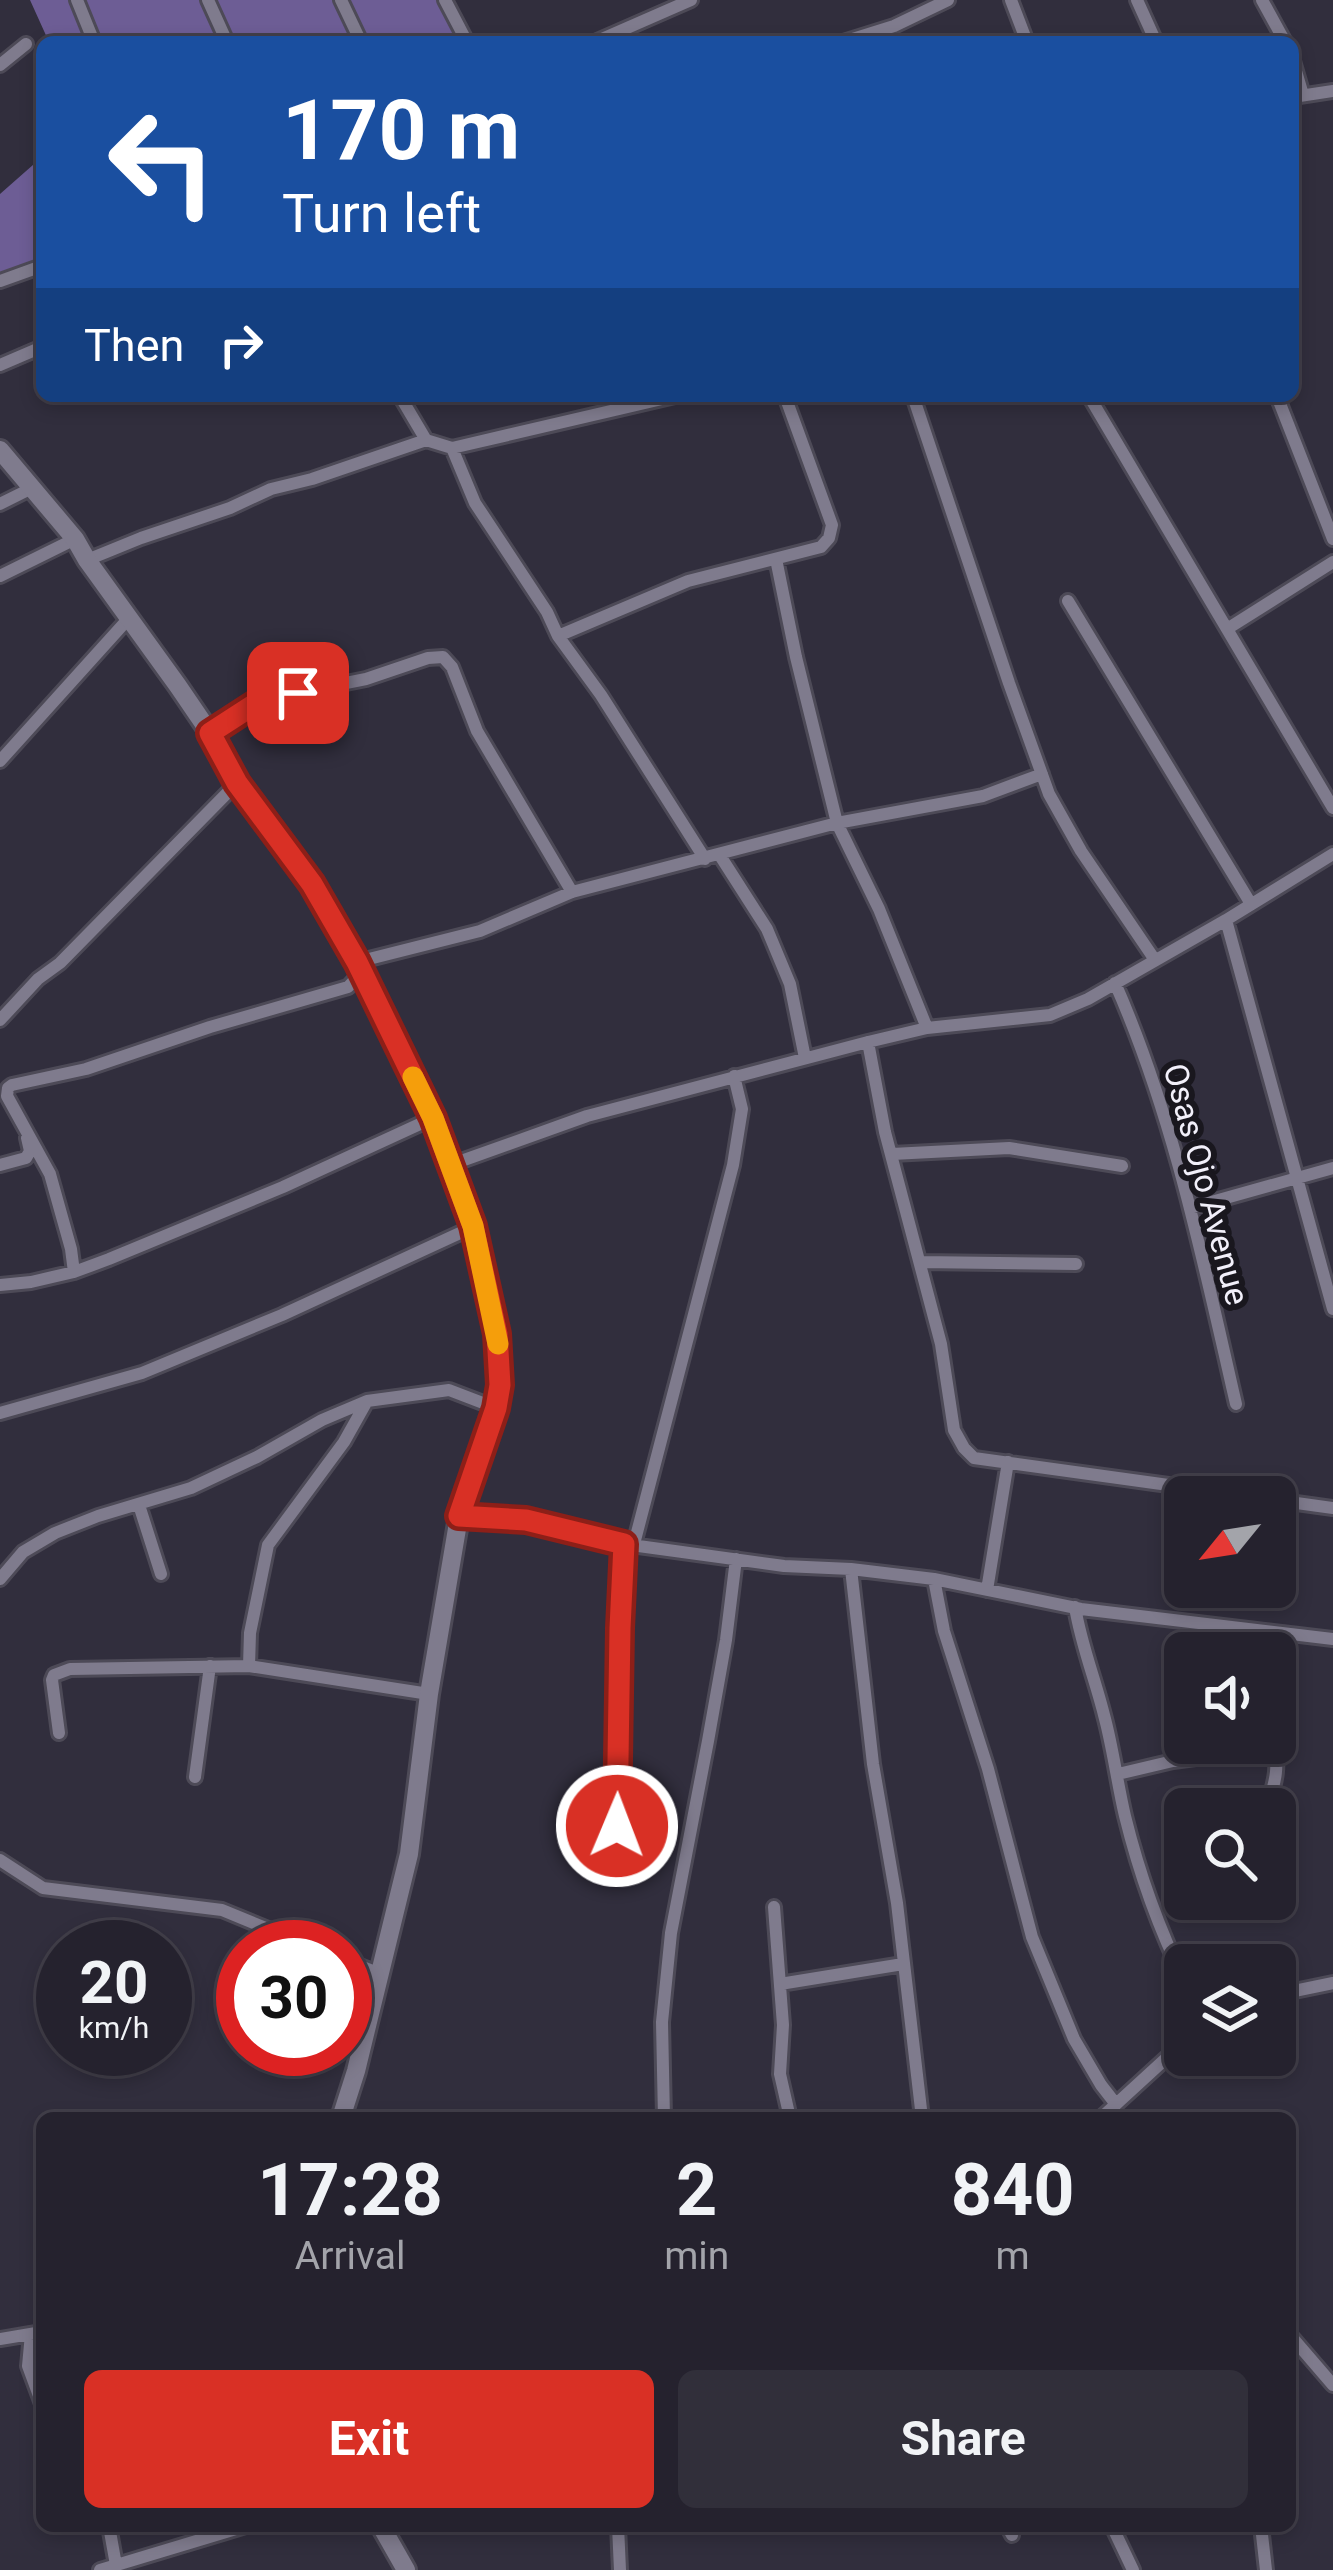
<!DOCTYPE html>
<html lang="en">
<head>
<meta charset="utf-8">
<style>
	:root { --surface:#25222e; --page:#312f3a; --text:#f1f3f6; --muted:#a3a4aa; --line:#423f4a; --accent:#d93025 }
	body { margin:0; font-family:Roboto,sans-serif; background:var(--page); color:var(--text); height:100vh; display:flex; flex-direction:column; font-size:45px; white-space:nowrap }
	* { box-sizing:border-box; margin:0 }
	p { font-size:39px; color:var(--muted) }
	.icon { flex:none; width:66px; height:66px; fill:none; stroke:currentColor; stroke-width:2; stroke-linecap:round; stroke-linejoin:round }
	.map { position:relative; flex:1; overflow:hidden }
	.drawer { position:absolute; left:36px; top:2112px; width:1260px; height:420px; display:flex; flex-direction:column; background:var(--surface); border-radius:18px; box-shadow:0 6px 18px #0003,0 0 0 3px var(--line) }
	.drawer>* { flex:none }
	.banner { position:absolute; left:36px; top:36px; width:1263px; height:366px; border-radius:18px; box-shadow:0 6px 18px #0003,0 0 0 3px var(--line); background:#1a4fa0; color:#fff; overflow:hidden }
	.needle { width:78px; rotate:240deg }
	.buttons { position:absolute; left:1164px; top:1476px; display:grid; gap:24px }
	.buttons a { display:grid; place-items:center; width:132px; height:132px; border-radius:18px; background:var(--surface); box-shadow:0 6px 18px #0003,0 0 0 3px var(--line); font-size:60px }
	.speed { position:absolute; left:36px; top:1920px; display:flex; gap:24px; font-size:60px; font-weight:700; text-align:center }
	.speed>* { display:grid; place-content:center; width:156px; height:156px; border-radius:50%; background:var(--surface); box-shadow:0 6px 18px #0003,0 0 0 3px var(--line); line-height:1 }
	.speed small { font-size:30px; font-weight:400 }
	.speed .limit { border:18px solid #d22; background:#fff; color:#111 }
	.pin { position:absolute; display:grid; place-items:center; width:102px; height:102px; color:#fff; margin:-51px; border-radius:24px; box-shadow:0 6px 18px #0006 }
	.me { position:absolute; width:132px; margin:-66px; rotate:1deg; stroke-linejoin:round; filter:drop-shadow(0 0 9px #0008) }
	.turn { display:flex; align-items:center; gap:42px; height:252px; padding:0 48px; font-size:54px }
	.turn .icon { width:156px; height:156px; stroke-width:2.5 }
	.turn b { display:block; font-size:84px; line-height:102px }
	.then { display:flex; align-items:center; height:114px; padding:0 48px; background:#0003; gap:24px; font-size:45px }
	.eta { display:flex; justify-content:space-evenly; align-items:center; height:204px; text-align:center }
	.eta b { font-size:72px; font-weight:700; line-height:84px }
	.action { display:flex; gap:24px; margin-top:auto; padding:24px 48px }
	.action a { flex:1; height:138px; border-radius:18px; background:var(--accent); color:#fff; font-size:48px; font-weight:700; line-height:138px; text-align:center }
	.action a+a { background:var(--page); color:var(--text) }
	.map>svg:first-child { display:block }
	.forest { fill:#6d5d95 }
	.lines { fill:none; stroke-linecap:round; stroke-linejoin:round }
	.street-casing { stroke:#4d4a57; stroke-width:18 }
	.secondary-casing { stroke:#4d4a57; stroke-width:24 }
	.street { stroke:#7f7b8d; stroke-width:12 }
	.secondary { stroke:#7f7b8d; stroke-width:18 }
	.route-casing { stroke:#8d1f18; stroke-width:30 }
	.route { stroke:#d93025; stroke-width:21 }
	.slow { stroke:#f59e0b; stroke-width:21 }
	.labels { text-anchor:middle; stroke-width:12; stroke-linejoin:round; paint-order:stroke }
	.street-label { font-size:33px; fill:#f2f0fa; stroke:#19171e }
</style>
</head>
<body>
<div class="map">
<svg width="1333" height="2570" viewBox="0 0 1333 2570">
	<rect width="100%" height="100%" fill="#312e3d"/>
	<path class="forest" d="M 30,0 L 445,0 L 468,42 L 49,42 Z
		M 42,157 L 42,262 L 0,279 L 0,194 Z"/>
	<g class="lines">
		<defs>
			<path id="street" d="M 77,0 L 94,42
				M 208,0 L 227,42
				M 341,0 L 361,42
				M 445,0 L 467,42
				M 1011,0 L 1027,42
				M 1137,0 L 1156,42
				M 1262,0 L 1285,42
				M 595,42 L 691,0
				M 843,42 L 894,26 L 948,0
				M 1293,61 L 1303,95
				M 0,65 L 26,44
				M 1293,97 L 1333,91
				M 0,281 L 42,266
				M 0,365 L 42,347
				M 400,396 L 426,440
				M 913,396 L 1009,683 L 1049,794 L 1081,851 L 1155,960
				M 1089,396 L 1333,808
				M 1277,396 L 1333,539
				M 452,448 L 475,503 L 547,612 L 558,636 L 601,695 L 705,859
				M 0,504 L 30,489
				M 776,559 L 796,657 L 837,823 L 879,909 L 927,1028
				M 87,560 L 141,538 L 230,508 L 271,489 L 312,479 L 426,440 L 452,448 L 675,396
				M 0,576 L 75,539
				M 1068,601 L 1251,904
				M 1227,629 L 1333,562
				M 558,636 L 688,581 L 821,547 L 829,538 L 832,525 L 785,396
				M 210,733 L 261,700 L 366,679 L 428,658 L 443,657 L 452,667 L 477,731 L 572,892
				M 0,761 L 129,618
				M 719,854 L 767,929 L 790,984 L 805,1058
				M 1226,920 L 1333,1309
				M 357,962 L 480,931 L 572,892 L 837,823 L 983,796 L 1042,774
				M 1115,983 C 1174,1117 1203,1261 1236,1404
				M 0,1020 L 38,979 L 60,963 L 237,783
				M 868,1042 L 885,1132 L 941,1344 L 954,1430 L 964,1448 L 974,1458 L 1255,1497
				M 12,1085 L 86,1069 L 210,1027 L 348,987 L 362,972
				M 12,1085 L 8,1088 L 7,1096 L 50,1174 L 71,1249 L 74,1272
				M 892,1154 L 1009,1148 L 1122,1166
				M 0,1165 L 26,1158 L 30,1151 L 27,1138
				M 450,1165 L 587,1116 L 868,1042 L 927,1028 L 1050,1015 L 1088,999 L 1226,920 L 1333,854
				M 1190,1208 L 1333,1168
				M 920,1262 L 1076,1264
				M 0,1285 L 31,1282 L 74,1272 L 109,1259 L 283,1187 L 433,1118
				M 0,1413 L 142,1373 L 282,1315 L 473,1227
				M 1275,1500 L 1333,1508
				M 139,1505 L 161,1574
				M 459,1517 L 526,1521 L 624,1544 L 784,1566 L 851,1569 L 934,1579 L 1081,1609 L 1333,1639
				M 634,1544 L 733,1165 L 742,1109 L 734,1076
				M 851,1569 L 873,1764 L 897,1903 L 922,2118
				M 0,1579 L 23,1552 L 55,1533 L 98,1516 L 191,1488 L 257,1457 L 322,1420 L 367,1401 L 449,1390 L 496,1408
				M 934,1579 L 944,1631 L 988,1769 L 1032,1937 L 1074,2039 L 1101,2085 L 1115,2103
				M 987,1590 L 1008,1462
				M 1075,1607 C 1081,1644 1095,1679 1104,1715 C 1113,1748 1117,1782 1125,1816 C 1139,1873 1159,1929 1185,1982
				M 249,1666 L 250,1633 L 268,1545 L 344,1442 L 367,1401
				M 59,1733 L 52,1680 L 54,1675 L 70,1669 L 249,1666 L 429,1694
				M 1118,1774 L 1173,1761 L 1272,1748 C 1282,1766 1272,1790 1267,1809
				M 195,1777 L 210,1666
				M 0,1860 L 43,1888 L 222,1910 L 312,1947
				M 610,1870 L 617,1826 L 620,1628 L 624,1544
				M 774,1907 L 783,2025 L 780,2074 L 790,2118
				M 345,1960 L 378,1973
				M 780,1984 L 903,1964
				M 1275,1995 L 1333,1983
				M 664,2118 L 662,2022 L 671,1933 L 708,1741 L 726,1640 L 736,1559
				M 1101,2118 L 1185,2041
				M 31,2334 L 28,2366 L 42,2404
				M 1290,2335 L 1333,2385
				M 0,2339 L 42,2332
				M 109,2526 L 116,2565
				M 618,2526 L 620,2570
				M 1007,2526 L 1012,2535
				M 1112,2526 L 1133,2570
				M 1261,2526 L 1266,2570
				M 100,2570 L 246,2526"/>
			<path id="secondary" d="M 0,450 L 75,539 L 87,560 L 178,686 L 210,733 L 237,783 L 312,884 L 357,962 L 433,1118 L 456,1181 L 473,1227 L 497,1334 L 500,1385 L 496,1408 L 459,1517 L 429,1694 L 409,1854 L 356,2071 L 341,2118
				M 381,2526 L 406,2570"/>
		</defs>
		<use href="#street" class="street-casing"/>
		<use href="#secondary" class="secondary-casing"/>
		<use href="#street" class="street"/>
		<use href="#secondary" class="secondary"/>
	</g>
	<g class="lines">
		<defs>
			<path id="route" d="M 298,693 L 261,700 L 210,733 L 237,783 L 312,884 L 357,962 L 433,1118 L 473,1226 L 497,1334 L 500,1385 L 496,1408 L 459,1516 L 526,1520 L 624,1544 L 620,1628 L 617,1826"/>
		</defs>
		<use href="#route" class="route-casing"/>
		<use href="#route" class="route"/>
		<path class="slow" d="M 413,1077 L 433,1118 L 473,1226 L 498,1344"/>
	</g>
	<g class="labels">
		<g class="street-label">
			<text transform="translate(1207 1184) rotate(75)" y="12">Osas Ojo Avenue</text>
		</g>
	</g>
</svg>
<div class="buttons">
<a><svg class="needle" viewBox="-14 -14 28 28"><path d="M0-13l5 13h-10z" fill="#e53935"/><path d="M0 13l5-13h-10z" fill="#a3a4aa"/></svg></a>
<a><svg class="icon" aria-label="sound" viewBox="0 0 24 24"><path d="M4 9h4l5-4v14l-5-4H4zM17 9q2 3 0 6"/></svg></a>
<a><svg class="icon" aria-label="search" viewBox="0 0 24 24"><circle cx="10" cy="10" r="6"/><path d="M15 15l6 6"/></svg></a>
<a><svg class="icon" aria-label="layers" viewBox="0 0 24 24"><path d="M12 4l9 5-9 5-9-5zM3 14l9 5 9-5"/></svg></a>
</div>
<div class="speed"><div>20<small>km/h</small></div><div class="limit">30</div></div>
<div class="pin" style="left:298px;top:693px;background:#d93025"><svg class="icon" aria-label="arrive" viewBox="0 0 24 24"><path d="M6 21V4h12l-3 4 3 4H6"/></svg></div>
<svg class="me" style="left:617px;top:1826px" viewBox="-20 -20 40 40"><circle r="17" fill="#d93025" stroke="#fff" stroke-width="3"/><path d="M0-11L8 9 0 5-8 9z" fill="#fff"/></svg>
<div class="banner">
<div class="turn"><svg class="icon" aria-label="left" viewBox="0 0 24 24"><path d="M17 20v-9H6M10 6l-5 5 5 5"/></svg><div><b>170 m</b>Turn left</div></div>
<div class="then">Then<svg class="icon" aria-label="right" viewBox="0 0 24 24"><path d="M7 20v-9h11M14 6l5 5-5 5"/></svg></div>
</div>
<section class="drawer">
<div class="eta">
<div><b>17:28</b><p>Arrival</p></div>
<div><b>2</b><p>min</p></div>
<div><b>840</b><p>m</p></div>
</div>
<div class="action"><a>Exit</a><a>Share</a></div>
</section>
</div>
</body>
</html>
